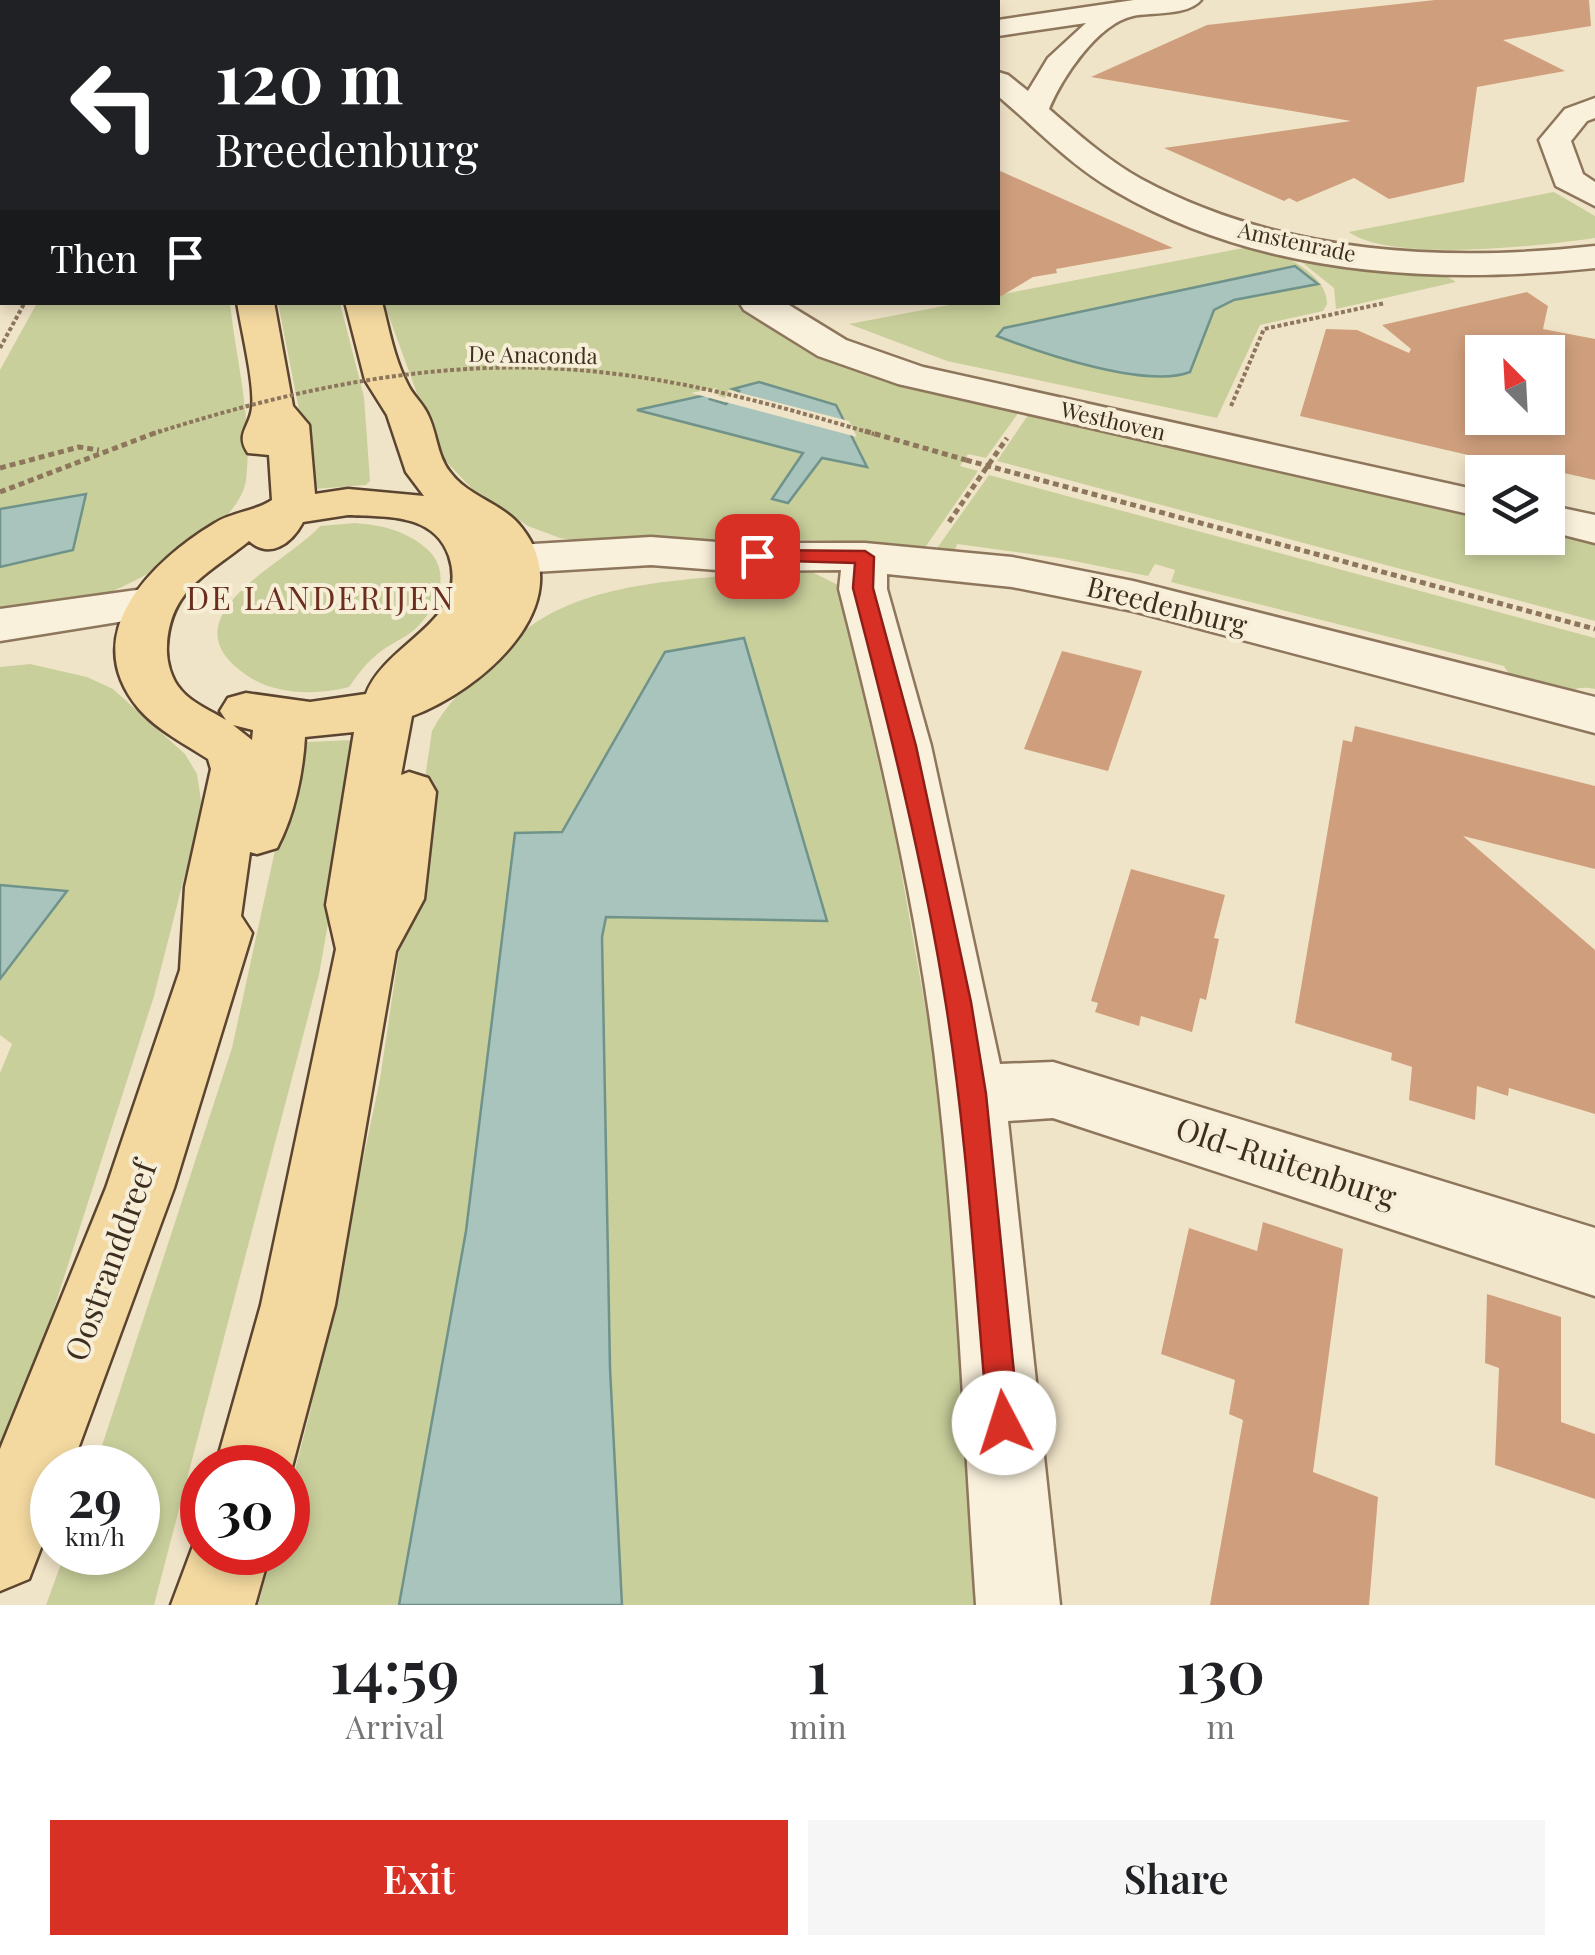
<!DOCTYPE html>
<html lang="en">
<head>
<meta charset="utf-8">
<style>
	:root { --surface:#fff; --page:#f6f6f6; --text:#202124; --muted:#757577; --accent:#d93025 }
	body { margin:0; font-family:"Playfair Display",serif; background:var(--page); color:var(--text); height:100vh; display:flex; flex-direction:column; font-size:38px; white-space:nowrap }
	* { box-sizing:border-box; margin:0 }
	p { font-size:32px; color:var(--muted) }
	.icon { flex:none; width:55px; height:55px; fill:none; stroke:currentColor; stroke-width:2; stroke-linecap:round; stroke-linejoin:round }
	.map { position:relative; height:1605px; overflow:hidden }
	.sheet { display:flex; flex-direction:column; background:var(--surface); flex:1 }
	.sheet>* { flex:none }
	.hud { position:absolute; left:0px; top:0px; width:1000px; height:305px; box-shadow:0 5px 15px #0003; background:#202124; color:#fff; overflow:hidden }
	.needle { width:65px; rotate:336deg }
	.fabs { position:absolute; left:1465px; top:335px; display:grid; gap:20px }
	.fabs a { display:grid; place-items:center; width:100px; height:100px; border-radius:0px; background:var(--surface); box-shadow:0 5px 15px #0003; font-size:50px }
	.speed { position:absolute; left:30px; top:1445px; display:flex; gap:20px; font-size:50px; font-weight:700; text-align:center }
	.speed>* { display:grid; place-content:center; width:130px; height:130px; border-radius:50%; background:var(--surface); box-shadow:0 5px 15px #0003; line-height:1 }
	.speed small { font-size:25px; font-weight:400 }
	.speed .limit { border:15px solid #d22; background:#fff; color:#111 }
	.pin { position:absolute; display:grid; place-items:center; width:85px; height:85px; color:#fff; margin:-42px; border-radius:20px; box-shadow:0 5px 15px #0006 }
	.me { position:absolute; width:110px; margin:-55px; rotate:355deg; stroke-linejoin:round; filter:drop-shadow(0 0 8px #0008) }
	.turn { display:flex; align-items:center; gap:35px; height:210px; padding:0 50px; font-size:45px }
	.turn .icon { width:130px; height:130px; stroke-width:2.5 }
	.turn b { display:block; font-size:70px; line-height:85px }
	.then { display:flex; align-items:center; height:95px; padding:0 50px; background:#0003; gap:20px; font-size:38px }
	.eta { display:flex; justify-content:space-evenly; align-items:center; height:170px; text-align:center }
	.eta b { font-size:60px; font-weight:600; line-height:70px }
	.cta { display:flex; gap:20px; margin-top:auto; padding:20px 50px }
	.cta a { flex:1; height:115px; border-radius:0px; background:var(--accent); color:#fff; font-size:40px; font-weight:600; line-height:115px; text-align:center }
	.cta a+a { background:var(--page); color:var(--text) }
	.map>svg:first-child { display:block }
	.green { fill:#c9cf9b; fill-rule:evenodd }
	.water { fill:#a9c4bc; stroke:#6f938a; stroke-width:2.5 }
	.pier { fill:#f0e4c8 }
	.building { fill:#cf9f7d; fill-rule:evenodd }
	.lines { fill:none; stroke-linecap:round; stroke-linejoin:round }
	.minor-casing { stroke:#8d765c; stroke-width:5 }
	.major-casing { stroke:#5b4430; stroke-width:5 }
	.path-far1 { stroke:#8d765c; stroke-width:4; stroke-dasharray:4 2.5; stroke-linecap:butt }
	.path { stroke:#8d765c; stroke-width:5; stroke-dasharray:6 4; stroke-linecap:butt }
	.minor { fill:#faf1dc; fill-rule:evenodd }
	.major { fill:#f3d9a0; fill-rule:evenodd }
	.path-bridge-far1 { stroke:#8d765c; stroke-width:4; stroke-dasharray:4 2.5; stroke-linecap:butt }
	.path-bridge { stroke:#8d765c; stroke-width:5; stroke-dasharray:6 4; stroke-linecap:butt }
	.route { fill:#d93025; stroke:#8d1f18; stroke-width:2.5 }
	.labels { text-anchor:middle; stroke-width:8; stroke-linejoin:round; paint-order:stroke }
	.far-street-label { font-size:22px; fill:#3d2e20; stroke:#f7eed8 }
	.street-label { font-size:28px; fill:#3d2e20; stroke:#f7eed8 }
	.quarter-label { font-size:32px; letter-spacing:2.5px; fill:#6b2e1e; stroke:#f7eed8 }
	.near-street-label { font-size:32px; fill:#3d2e20; stroke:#f7eed8 }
</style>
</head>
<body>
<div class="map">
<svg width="1595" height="1605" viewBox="0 0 1595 1605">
	<rect width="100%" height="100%" fill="#f0e4c8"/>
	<path class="green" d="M 1554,192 L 1595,216 L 1595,238 C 1541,246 1392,263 1349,232 Z
		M 1254,246 C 1279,252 1328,273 1327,304 L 1323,311 L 1260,325 L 1217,418 L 947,361 L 849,324 L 960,303 L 998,302 L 998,295 ZM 1294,266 L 1316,285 L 1234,301 L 1213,310 L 1190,372 C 1154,386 1036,352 998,336 L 1004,328 Z
		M 1294,256 L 1448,277 L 1456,282 L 1336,309 L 1334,288 Z
		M 37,303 L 230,303 C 236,359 253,423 246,480 C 239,531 128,589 84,602 C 57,610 27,612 0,617 L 0,567 L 73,550 L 85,495 L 0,509 L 0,370 Z
		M 278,303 L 340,303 L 364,397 L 370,481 L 366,485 L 315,489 L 308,485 L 299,410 Z
		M 384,303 L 739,303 C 817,372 922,388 1021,409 L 986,458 L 968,454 L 960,466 L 978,471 L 924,549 L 868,542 L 780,539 L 614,545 L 560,538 L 528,526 L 473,490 L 439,454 ZM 757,384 L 866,466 L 822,459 L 788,503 L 773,500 L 803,453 L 640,410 L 714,395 L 709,399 L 726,404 L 739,390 Z
		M 1030,412 L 1482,515 L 1482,538 L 1548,538 L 1548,529 L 1595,540 L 1595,621 L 997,461 Z
		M 989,475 L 1595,638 L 1595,689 C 1577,685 1576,691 1558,692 C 1539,694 1511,681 1504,666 L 1171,582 L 1175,570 L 1155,564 L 1148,576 L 1059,558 L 957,544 L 954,554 L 935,551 Z
		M 355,523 C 382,525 407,531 427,549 C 454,573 436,611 413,631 C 403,639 390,644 380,652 C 368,661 358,674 349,687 C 319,695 278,695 251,678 C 157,619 287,564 320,526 Z
		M 772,572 L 812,572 L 838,585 L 895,836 L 934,1057 L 963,1311 L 978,1605 L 622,1605 L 610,1368 L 602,937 L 606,916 L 827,921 L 744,638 L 664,652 L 562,833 L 515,833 L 466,1231 L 399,1605 L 258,1605 L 272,1553 L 288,1552 L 288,1497 L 310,1412 L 380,1079 L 432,731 C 446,704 465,687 487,667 C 502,653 515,636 532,625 C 599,579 695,580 772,572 Z
		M 30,664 L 87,677 L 113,689 L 185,754 L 197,774 L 202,807 L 154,996 L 35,1368 L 0,1455 L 0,1073 L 12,1044 L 0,1035 L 0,979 L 67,892 L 0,885 L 0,667 Z
		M 353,740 L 359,746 L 319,975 L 154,1605 L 46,1605 L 65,1553 L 138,1552 L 138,1468 L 95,1467 L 232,1048 L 297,749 L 306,742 Z"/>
	<path class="water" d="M 1295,266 L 1318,284 L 1234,300 L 1214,310 L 1190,372 C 1146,389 1041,353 997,336 L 1004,328 Z
		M 759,382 L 836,405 L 867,467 L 822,458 L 788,503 L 772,499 L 803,453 L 637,410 L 715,393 L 710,399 L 726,404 L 739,391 L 733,389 Z
		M 86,494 L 73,550 L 0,567 L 0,509 Z
		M 744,638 L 827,921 L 606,917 L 602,937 L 610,1368 L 622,1605 L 399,1605 L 466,1231 L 515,833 L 562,832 L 665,652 Z
		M 0,885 L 67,891 L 0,979 Z"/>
	<path class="pier" d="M 716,388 L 719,396 L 725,398 L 729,390 L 849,421 L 857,437 L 691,393 Z"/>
	<path class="building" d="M 1435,0 L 1589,0 L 1591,26 L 1503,40 L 1565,71 L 1477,87 L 1464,182 L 1389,199 L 1354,178 L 1297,202 L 1289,198 L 1284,201 L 1164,148 L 1351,121 L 1091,77 L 1207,25 Z
		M 998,170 L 1063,199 L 1173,248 L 1056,269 L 1057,273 L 1033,277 L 998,298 Z
		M 1527,292 L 1548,306 L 1543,329 L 1595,339 L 1595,480 L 1533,466 L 1532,470 L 1300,416 L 1326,329 L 1357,330 L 1409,353 L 1411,349 L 1382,325 ZM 1482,352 L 1548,352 L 1548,418 L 1482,418 Z
		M 1062,651 L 1142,671 L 1108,771 L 1024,749 Z
		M 1355,726 L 1595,786 L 1595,869 L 1463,836 L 1595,950 L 1595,1114 L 1509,1088 L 1508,1096 L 1477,1086 L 1475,1120 L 1409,1100 L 1412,1067 L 1391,1060 L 1392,1053 L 1295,1023 L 1343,740 L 1352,742 Z
		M 1131,869 L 1225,895 L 1214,938 L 1219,939 L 1206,1000 L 1200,998 L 1192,1032 L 1141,1016 L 1139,1026 L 1095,1012 L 1098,1003 L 1091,1001 Z
		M 1263,1222 L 1343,1249 L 1313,1472 L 1378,1497 L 1369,1605 L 1210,1605 L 1243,1420 L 1229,1414 L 1235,1380 L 1161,1354 L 1189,1228 L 1257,1251 Z
		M 1487,1294 L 1561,1317 L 1561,1422 L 1595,1434 L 1595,1499 L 1495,1465 L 1499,1368 L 1485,1363 Z"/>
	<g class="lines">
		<defs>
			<path id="minor" d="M 530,0 L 557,0 L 558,2 L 532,2 Z
				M 1134,0 L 1201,0 C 1188,16 1152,12 1133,16 C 1097,24 1062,78 1049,109 C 1078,134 1107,160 1141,179 C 1280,254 1441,263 1595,246 L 1595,268 C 1434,285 1258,275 1115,191 C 1071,166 1036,128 998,96 L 998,72 L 1008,75 L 1028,91 L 1048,58 L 1086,23 L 998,36 L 998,20 Z
				M 1595,98 L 1595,118 L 1587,121 L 1571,141 L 1583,174 L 1595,182 L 1595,206 L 1556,186 L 1539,140 L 1565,109 Z
				M 739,302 L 784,302 L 846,340 L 923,367 L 1482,491 L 1482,517 L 898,384 L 818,356 L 744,310 Z
				M 1548,505 L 1595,515 L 1595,543 L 1548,531 Z
				M 651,537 L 730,543 L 865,543 L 1012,557 L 1133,581 L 1595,697 L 1595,733 L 1133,611 L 1012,587 L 887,574 L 887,589 L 931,746 L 1000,1064 L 1053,1062 L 1595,1228 L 1595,1296 L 1053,1118 L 1008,1121 L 1060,1605 L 976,1605 C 964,1435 958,1262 939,1093 C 921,923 881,754 839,589 L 841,570 L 730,571 L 651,565 L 517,573 L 501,569 L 494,559 L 501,549 L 517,545 Z
				M 151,588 L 168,592 L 175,603 L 168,614 L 0,641 L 0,609 Z"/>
			<path id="major" d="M 181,0 L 207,0 L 208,2 L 182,2 Z
				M 257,0 L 283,0 L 284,2 L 258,2 Z
				M 237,302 L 274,302 L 293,406 L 309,425 L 315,494 L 348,489 L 424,496 L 406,472 L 387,415 L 365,380 L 345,302 L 382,302 C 389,329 394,358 407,383 C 412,395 423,403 428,415 C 437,433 437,456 450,472 C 468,497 503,503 522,528 C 582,605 480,691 412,716 L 401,775 L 409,772 L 428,778 L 436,792 L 424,899 L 396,951 L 335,1305 L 288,1482 L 288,1468 L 215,1468 L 261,1305 L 336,949 L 326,905 L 354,732 L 305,737 C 303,774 294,816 277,848 L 257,854 L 250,852 L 241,916 L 252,933 L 174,1188 L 71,1468 L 52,1468 L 52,1519 L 29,1579 L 0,1591 L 0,1449 L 106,1188 L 180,970 L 185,887 L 211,769 L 208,759 C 185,744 157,730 139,709 C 76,634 152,561 215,523 C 232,512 256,511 272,500 L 269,455 L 248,453 C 235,434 250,427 252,408 C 255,384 241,329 237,302 ZM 348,515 C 386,517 434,513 449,556 C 471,622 386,641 366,694 L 310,702 L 246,693 L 228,698 L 220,711 L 226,720 C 211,711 192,703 181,690 C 171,679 166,661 167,646 C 170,589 207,575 249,541 C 270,560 292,543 303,522 ZM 233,725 L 253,730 L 252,740 Z
				M 202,1522 L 202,1552 L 270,1552 L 255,1605 L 171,1605 Z"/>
		</defs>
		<use href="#minor" class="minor-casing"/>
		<use href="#major" class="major-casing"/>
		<path class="path-far1" d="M 438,2 L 458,0
			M 0,78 L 2,82
			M 0,348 L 25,302
			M 1231,406 L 1264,329 L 1385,303"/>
		<path class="path" d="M 966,460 L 1595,629
			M 0,468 L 79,447 L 99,450
			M 949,522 L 1007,438"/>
		<use href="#minor" class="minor"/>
		<use href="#major" class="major"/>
		<path class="path-bridge-far1" d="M 152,434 C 299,387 452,354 608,373 C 698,383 786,408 874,434"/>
		<path class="path-bridge" d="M 865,431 L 966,460
			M 0,492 L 160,431"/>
	</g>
	<path class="route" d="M 757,550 L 865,551 L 874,557 L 873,588 L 916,746 L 971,1002 L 986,1094 L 1019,1423 L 1015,1434 L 1004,1439 L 992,1434 L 988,1423 C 975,1284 968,1143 946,1005 C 924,865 889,726 853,588 L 855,563 L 750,560 L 747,556 Z"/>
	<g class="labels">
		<g class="far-street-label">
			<text transform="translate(1297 242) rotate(12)" y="8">Amstenrade</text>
			<text transform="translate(533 355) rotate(1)" y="8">De Anaconda</text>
			<text transform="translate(1113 421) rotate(13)" y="8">Westhoven</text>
		</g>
		<g class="street-label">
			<text transform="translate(1167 606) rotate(14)" y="10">Breedenburg</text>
		</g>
		<g class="quarter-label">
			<text x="321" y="610">DE LANDERIJEN</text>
		</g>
		<g class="near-street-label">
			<text transform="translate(1286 1163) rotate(18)" y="11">Old-Ruitenburg</text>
			<text transform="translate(111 1261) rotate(-70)" y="11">Oostranddreef</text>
		</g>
	</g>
</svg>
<div class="fabs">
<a><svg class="needle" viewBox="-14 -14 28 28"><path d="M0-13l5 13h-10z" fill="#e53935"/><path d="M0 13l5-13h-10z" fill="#757577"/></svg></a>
<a><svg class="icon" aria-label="layers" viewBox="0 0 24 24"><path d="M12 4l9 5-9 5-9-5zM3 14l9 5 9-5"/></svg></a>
</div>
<div class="speed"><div>29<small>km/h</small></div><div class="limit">30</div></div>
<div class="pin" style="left:757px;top:556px;background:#d93025"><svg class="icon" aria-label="arrive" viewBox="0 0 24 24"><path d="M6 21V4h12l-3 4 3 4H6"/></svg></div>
<svg class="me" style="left:1004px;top:1423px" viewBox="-20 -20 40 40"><circle r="19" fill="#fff"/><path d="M0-13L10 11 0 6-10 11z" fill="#d93025"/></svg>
<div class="hud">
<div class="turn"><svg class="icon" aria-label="left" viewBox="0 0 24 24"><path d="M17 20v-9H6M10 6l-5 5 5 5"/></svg><div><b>120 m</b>Breedenburg</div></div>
<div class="then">Then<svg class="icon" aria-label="arrive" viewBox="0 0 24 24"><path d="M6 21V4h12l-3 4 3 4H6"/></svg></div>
</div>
</div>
<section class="sheet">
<div class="eta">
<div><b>14:59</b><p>Arrival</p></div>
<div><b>1</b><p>min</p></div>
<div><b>130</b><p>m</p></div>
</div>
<div class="cta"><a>Exit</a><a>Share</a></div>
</section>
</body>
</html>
